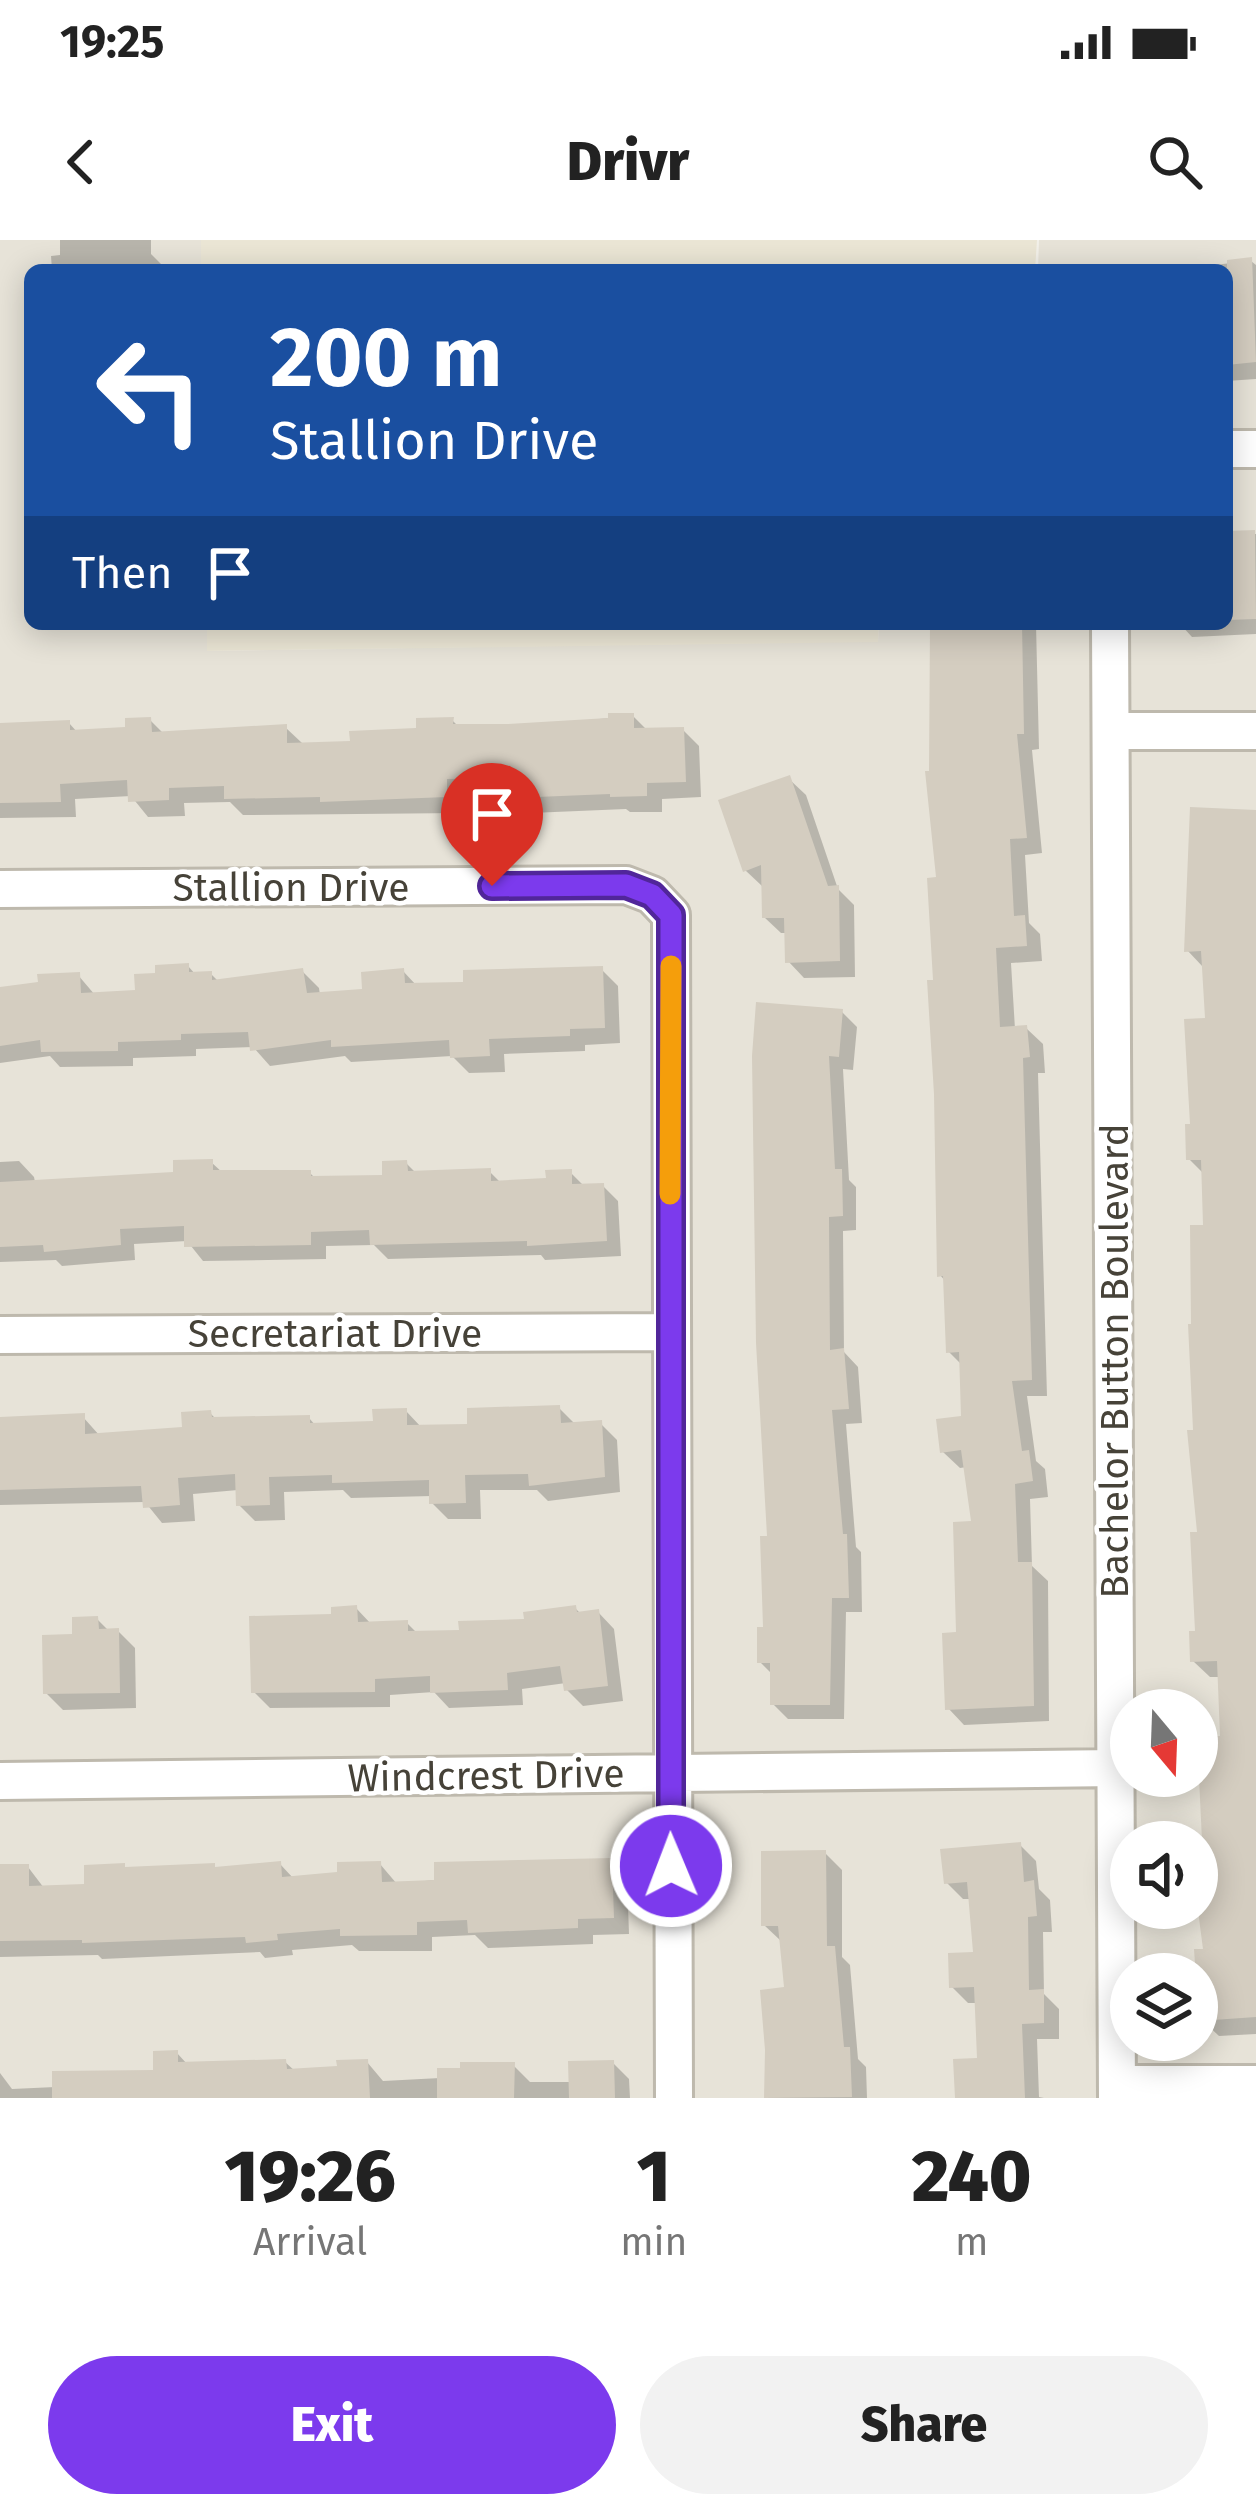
<!DOCTYPE html>
<html lang="en">
<head>
<meta charset="utf-8">
<style>
	:root { --surface:#fff; --page:#f2f2f2; --text:#222; --muted:#767676; --accent:#7c3aed }
	body { margin:0; font-family:"Fira Sans",sans-serif; background:var(--page); color:var(--text); height:100vh; display:flex; flex-direction:column; font-size:45px; white-space:nowrap }
	* { box-sizing:border-box; margin:0 }
	p { font-size:39px; color:var(--muted) }
	.icon { flex:none; width:66px; height:66px; fill:none; stroke:currentColor; stroke-width:2; stroke-linecap:round; stroke-linejoin:round }
	.map { position:relative; height:1858px; overflow:hidden }
	.drawer { display:flex; flex-direction:column; background:var(--surface); flex:1 }
	.drawer>* { flex:none }
	.guide { position:absolute; left:24px; top:24px; width:1209px; height:366px; border-radius:18px; box-shadow:0 6px 30px #0003; background:#1a4fa0; color:#fff; overflow:hidden }
	.needle { width:78px; rotate:161deg }
	.controls { position:absolute; left:1110px; top:1449px; display:grid; gap:24px }
	.controls a { display:grid; place-items:center; width:108px; height:108px; border-radius:50%; background:var(--surface); box-shadow:0 6px 30px #0003; font-size:60px }
	.pin { position:absolute; display:grid; place-items:center; width:102px; height:102px; color:#fff; margin:-123px -51px; border-radius:50% 50% 50% 0; rotate:-45deg; box-shadow:0 0 12px #0007 }
	.pin .icon { rotate:45deg }
	.me { position:absolute; width:132px; margin:-66px; rotate:359deg; stroke-linejoin:round; filter:drop-shadow(0 0 9px #0008) }
	.turn { display:flex; align-items:center; gap:42px; height:252px; padding:0 48px; font-size:54px }
	.turn .icon { width:156px; height:156px; stroke-width:2.5 }
	.turn b { display:block; font-size:84px; line-height:102px }
	.then { display:flex; align-items:center; height:114px; padding:0 48px; background:#0003; gap:24px; font-size:45px }
	.eta { display:flex; justify-content:space-evenly; align-items:center; height:204px; text-align:center }
	.eta b { font-size:72px; font-weight:800; line-height:84px }
	.button { display:flex; gap:24px; margin-top:auto; padding:24px 48px }
	.button a { flex:1; height:138px; border-radius:72px; background:var(--accent); color:#fff; font-size:48px; font-weight:800; line-height:138px; text-align:center }
	.button a+a { background:var(--page); color:var(--text) }
	.status { display:flex; justify-content:space-between; align-items:center; height:84px; padding:0 60px; background:var(--surface); direction:ltr }
	.status svg { height:33px; fill:currentColor }
	header { display:flex; justify-content:space-between; align-items:center; height:156px; padding:0 48px; background:var(--surface); font-size:54px; font-weight:800 }
	.map>svg:first-child { display:block }
	.residential { fill:#e7e3d8; fill-rule:evenodd }
	.education { fill:#ebe6d5 }
	.shadow { fill:#0003 }
	.building { fill:#d4cdc0 }
	.lines { fill:none; stroke-linecap:round; stroke-linejoin:round }
	.street-casing { stroke:#beb9ad; stroke-width:42 }
	.street { stroke:#fff; stroke-width:36 }
	.route-casing { stroke:#51269a; stroke-width:30 }
	.route { stroke:#7c3aed; stroke-width:21 }
	.slow { stroke:#f59e0b; stroke-width:21 }
	.labels { text-anchor:middle; stroke-width:9; stroke-linejoin:round; paint-order:stroke }
	.street-label { font-size:39px; fill:#464238; stroke:#fff }
</style>
</head>
<body>
<div class="status"><b>19:25</b><svg viewBox="0 0 49 12"><path d="M0 12V9h3v3zM5 12V6h3v6zM10 12V3h3v9zM15 12V0h3v12zM26 1h20v11H26zM47 4h2v5h-2z"/></svg></div>
<header><svg class="icon" aria-label="back" viewBox="0 0 24 24"><path d="M15 5l-7 7 7 7"/></svg>Drivr<svg class="icon" aria-label="search" viewBox="0 0 24 24"><circle cx="10" cy="10" r="6"/><path d="M15 15l6 6"/></svg></header>
<div class="map">
<svg width="1256" height="1858" viewBox="0 0 1256 1858">
	<rect width="100%" height="100%" fill="#f3f1ea"/>
	<path class="residential" d="M 0,0 L 201,0 L 201,30 L 30,30 L 30,384 L 207,384 L 208,411 L 878,401 L 879,384 L 1227,384 L 1227,30 L 1038,30 L 1039,0 L 1256,0 L 1256,1858 L 0,1858 ZM 1131,1470 L 1197,1470 L 1197,1536 L 1131,1536 ZM 1131,1602 L 1197,1602 L 1197,1668 L 1131,1668 ZM 1131,1734 L 1197,1734 L 1197,1800 L 1131,1800 Z"/>
	<path class="education" d="M 201,0 L 1037,0 L 1035,30 L 201,30 Z
		M 207,384 L 879,384 L 878,402 L 207,411 Z"/>
	<path class="shadow" d="M 60,0 L 151,0 L 151,14 L 167,30 L 52,30 L 51,16 L 60,15 Z
		M 1251,21 L 1256,25 L 1256,139 L 1227,141 L 1227,30 L 1166,30 Z
		M 1256,294 L 1256,394 L 1192,397 L 1180,384 L 1227,384 L 1227,295 Z
		M 933,384 L 1036,384 L 1039,509 L 1032,510 L 1042,613 L 1025,615 L 1029,683 L 1040,694 L 1042,721 L 1011,723 L 1015,789 L 1026,788 L 1043,804 L 1045,833 L 1038,833 L 1047,1156 L 1027,1156 L 1036,1221 L 1045,1229 L 1048,1257 L 1030,1259 L 1032,1326 L 1048,1341 L 1049,1481 L 964,1485 L 948,1468 L 975,1284 L 967,1227 L 960,1228 L 943,1212 L 964,1178 L 962,1125 L 949,1112 L 946,1042 L 940,1035 L 936,743 L 939,640 L 932,533 Z
		M 633,476 L 647,490 L 683,490 L 699,506 L 701,557 L 662,559 L 662,572 L 630,572 L 626,569 L 531,573 L 515,553 L 462,554 L 462,573 L 243,575 L 230,562 L 184,563 L 185,576 L 148,577 L 131,556 L 75,559 L 76,577 L 0,578 L 0,486 L 69,483 L 78,493 L 128,489 L 150,480 L 164,494 L 285,487 L 302,503 L 353,503 L 452,480 L 459,487 L 509,487 Z
		M 789,539 L 806,555 L 838,649 L 854,665 L 855,737 L 804,738 L 788,721 L 787,693 L 781,693 L 764,677 L 762,646 L 745,630 Z
		M 1256,573 L 1256,1794 L 1219,1796 L 1202,1780 L 1206,1712 L 1197,1639 L 1197,1603 L 1205,1602 L 1197,1500 L 1223,1499 L 1221,1437 L 1210,1437 L 1193,1421 L 1198,1394 L 1200,1295 L 1196,1192 L 1206,988 L 1204,934 L 1189,919 L 1209,781 L 1203,727 L 1187,710 Z
		M 188,726 L 196,735 L 211,734 L 219,742 L 302,731 L 319,748 L 320,755 L 365,752 L 403,731 L 417,746 L 466,744 L 601,729 L 618,746 L 620,803 L 585,805 L 585,811 L 504,814 L 505,832 L 469,833 L 452,816 L 351,822 L 345,816 L 270,826 L 253,807 L 196,809 L 196,816 L 133,818 L 133,826 L 60,827 L 50,816 L 0,823 L 0,750 L 78,735 L 95,755 L 138,753 Z
		M 842,772 L 857,787 L 853,830 L 843,829 L 849,940 L 856,947 L 856,990 L 843,991 L 844,1112 L 858,1127 L 862,1183 L 846,1184 L 856,1307 L 861,1312 L 862,1372 L 846,1372 L 844,1479 L 788,1479 L 773,1464 L 773,1435 L 760,1422 L 766,1390 L 770,1299 L 755,816 Z
		M 19,921 L 34,937 L 35,942 L 176,935 L 211,922 L 223,933 L 310,933 L 316,939 L 385,938 L 406,923 L 416,933 L 489,931 L 502,944 L 549,940 L 570,932 L 585,947 L 603,946 L 618,961 L 621,1016 L 545,1020 L 541,1015 L 388,1019 L 374,1005 L 326,1006 L 326,1019 L 203,1021 L 187,1001 L 134,1004 L 135,1020 L 62,1026 L 56,1020 L 0,1022 L 0,922 Z
		M 559,1168 L 576,1185 L 600,1183 L 617,1200 L 620,1252 L 548,1261 L 537,1250 L 480,1250 L 481,1279 L 448,1279 L 432,1263 L 432,1256 L 351,1258 L 343,1250 L 284,1252 L 285,1280 L 255,1281 L 239,1265 L 238,1250 L 193,1254 L 195,1281 L 162,1283 L 145,1262 L 0,1265 L 0,1180 L 83,1177 L 100,1196 L 185,1190 L 210,1173 L 217,1180 L 309,1178 L 316,1186 L 376,1183 L 406,1171 L 422,1188 L 470,1187 Z
		M 356,1368 L 372,1385 L 407,1383 L 418,1394 L 462,1393 L 527,1382 L 575,1368 L 581,1374 L 598,1372 L 614,1389 L 623,1461 L 583,1466 L 566,1449 L 566,1443 L 522,1449 L 523,1465 L 449,1468 L 434,1452 L 390,1455 L 390,1467 L 270,1468 L 254,1452 L 334,1377 Z
		M 97,1379 L 109,1391 L 118,1391 L 135,1408 L 136,1468 L 63,1470 L 46,1453 L 75,1397 Z
		M 1020,1605 L 1036,1621 L 1039,1649 L 1050,1660 L 1052,1692 L 1043,1692 L 1044,1754 L 1059,1769 L 1059,1799 L 1037,1799 L 1039,1857 L 1044,1858 L 958,1858 L 980,1821 L 978,1763 L 968,1763 L 952,1747 L 976,1715 L 971,1659 L 963,1659 L 947,1643 Z
		M 825,1613 L 842,1630 L 842,1717 L 850,1725 L 858,1819 L 866,1827 L 867,1858 L 768,1858 L 768,1810 L 787,1750 L 781,1701 L 764,1685 Z
		M 611,1621 L 627,1637 L 629,1694 L 593,1695 L 593,1704 L 488,1708 L 475,1695 L 432,1697 L 432,1711 L 359,1711 L 352,1705 L 292,1710 L 293,1715 L 265,1718 L 260,1712 L 102,1719 L 98,1715 L 0,1717 L 0,1627 L 28,1627 L 44,1648 L 87,1647 L 128,1630 L 214,1626 L 218,1630 L 280,1624 L 294,1639 L 341,1635 L 380,1624 L 397,1644 Z
		M 177,1813 L 188,1825 L 285,1822 L 295,1831 L 340,1829 L 367,1822 L 383,1841 L 440,1838 L 513,1825 L 530,1842 L 571,1842 L 613,1823 L 629,1839 L 630,1858 L 0,1858 L 0,1833 L 12,1849 L 55,1847 L 156,1833 Z"/>
	<path class="building" d="M 1252,17 L 1256,122 L 1227,125 L 1227,20 Z
		M 1255,290 L 1256,379 L 1227,380 L 1227,291 Z
		M 930,384 L 1022,384 L 1024,494 L 1017,494 L 1027,598 L 1010,599 L 1014,676 L 1025,675 L 1027,706 L 996,708 L 1000,787 L 1027,785 L 1030,817 L 1023,818 L 1032,1140 L 1012,1141 L 1022,1211 L 1029,1210 L 1033,1241 L 1015,1244 L 1018,1322 L 1032,1322 L 1034,1466 L 945,1470 L 942,1393 L 956,1392 L 953,1282 L 971,1281 L 961,1210 L 940,1213 L 936,1179 L 961,1176 L 959,1112 L 946,1113 L 943,1036 L 937,1037 L 934,854 L 927,740 L 933,740 L 927,638 L 936,637 L 925,531 L 929,531 Z
		M 608,473 L 634,473 L 634,488 L 684,487 L 686,542 L 647,543 L 647,556 L 610,557 L 610,554 L 512,558 L 511,538 L 447,539 L 447,557 L 320,562 L 320,557 L 224,559 L 224,546 L 169,548 L 169,560 L 128,562 L 127,540 L 60,544 L 61,562 L 0,563 L 0,483 L 70,480 L 70,490 L 125,487 L 125,478 L 151,477 L 152,492 L 287,484 L 287,503 L 350,501 L 349,491 L 416,488 L 416,478 L 454,477 L 453,484 L 508,484 L 608,478 Z
		M 790,535 L 828,646 L 839,645 L 840,721 L 785,723 L 784,678 L 762,678 L 761,625 L 743,632 L 718,560 Z
		M 1190,567 L 1256,570 L 1256,1777 L 1199,1781 L 1194,1709 L 1203,1709 L 1197,1663 L 1197,1600 L 1202,1600 L 1197,1497 L 1220,1496 L 1217,1421 L 1190,1422 L 1189,1391 L 1195,1391 L 1190,1292 L 1197,1292 L 1187,1190 L 1193,1190 L 1188,1084 L 1191,1084 L 1190,985 L 1203,985 L 1201,920 L 1186,920 L 1185,884 L 1190,884 L 1184,779 L 1205,778 L 1201,711 L 1184,712 Z
		M 189,723 L 189,732 L 212,731 L 212,740 L 303,728 L 307,753 L 362,749 L 361,732 L 404,728 L 405,743 L 463,742 L 463,730 L 603,726 L 605,788 L 570,789 L 570,796 L 489,799 L 490,816 L 450,818 L 449,800 L 331,807 L 331,800 L 250,811 L 248,792 L 181,794 L 181,800 L 118,802 L 118,811 L 41,812 L 40,800 L 0,806 L 0,747 L 38,742 L 37,734 L 80,732 L 81,753 L 135,750 L 134,734 L 155,733 L 155,725 Z
		M 756,762 L 843,769 L 839,817 L 829,816 L 835,929 L 842,929 L 843,976 L 829,977 L 830,1110 L 844,1108 L 849,1169 L 832,1170 L 843,1294 L 847,1294 L 849,1358 L 832,1358 L 830,1465 L 770,1465 L 770,1423 L 757,1423 L 757,1387 L 763,1387 L 760,1296 L 767,1296 L 756,1103 L 752,816 Z
		M 213,919 L 213,930 L 311,930 L 311,936 L 382,935 L 382,921 L 407,920 L 408,931 L 491,928 L 491,941 L 546,938 L 545,930 L 572,929 L 572,944 L 604,943 L 607,1001 L 527,1006 L 527,1001 L 370,1005 L 369,990 L 311,992 L 311,1005 L 184,1007 L 184,986 L 120,989 L 121,1005 L 44,1012 L 43,1005 L 0,1007 L 0,942 L 173,932 L 173,920 Z
		M 560,1165 L 561,1183 L 602,1180 L 605,1237 L 529,1246 L 528,1234 L 465,1235 L 466,1263 L 429,1264 L 429,1240 L 332,1243 L 332,1235 L 269,1237 L 270,1265 L 236,1266 L 235,1234 L 178,1238 L 180,1265 L 143,1268 L 141,1246 L 0,1250 L 0,1177 L 85,1173 L 85,1194 L 182,1187 L 181,1172 L 211,1170 L 212,1177 L 310,1175 L 310,1183 L 373,1181 L 372,1169 L 407,1168 L 407,1185 L 467,1184 L 467,1168 Z
		M 357,1365 L 358,1382 L 408,1380 L 408,1391 L 459,1390 L 458,1381 L 524,1379 L 523,1372 L 576,1365 L 577,1372 L 599,1369 L 608,1446 L 564,1451 L 560,1426 L 507,1433 L 508,1450 L 430,1453 L 430,1436 L 375,1439 L 375,1452 L 251,1453 L 249,1376 L 331,1374 L 331,1367 Z
		M 98,1376 L 99,1389 L 119,1388 L 120,1453 L 43,1454 L 42,1395 L 72,1394 L 72,1377 Z
		M 1021,1602 L 1024,1642 L 1034,1640 L 1037,1676 L 1028,1677 L 1029,1750 L 1044,1749 L 1044,1783 L 1022,1784 L 1025,1858 L 955,1858 L 953,1819 L 977,1818 L 974,1747 L 949,1748 L 948,1713 L 973,1712 L 967,1642 L 944,1644 L 940,1609 Z
		M 826,1610 L 827,1706 L 835,1706 L 844,1807 L 850,1807 L 852,1857 L 764,1858 L 765,1810 L 760,1750 L 784,1747 L 778,1686 L 761,1686 L 761,1611 Z
		M 612,1618 L 614,1678 L 578,1679 L 578,1688 L 468,1693 L 467,1680 L 417,1682 L 417,1695 L 340,1696 L 340,1689 L 277,1694 L 278,1700 L 246,1703 L 245,1697 L 82,1703 L 82,1700 L 0,1701 L 0,1624 L 29,1624 L 29,1646 L 84,1644 L 84,1625 L 125,1623 L 125,1627 L 215,1623 L 215,1627 L 281,1621 L 282,1637 L 337,1632 L 337,1622 L 381,1621 L 382,1642 L 434,1640 L 434,1622 Z
		M 178,1810 L 178,1822 L 286,1819 L 287,1829 L 337,1826 L 336,1820 L 368,1819 L 370,1858 L 52,1858 L 52,1831 L 153,1830 L 153,1811 Z
		M 614,1820 L 615,1858 L 569,1858 L 568,1821 Z
		M 460,1822 L 515,1822 L 514,1858 L 437,1858 L 437,1828 L 460,1828 Z"/>
	<g class="lines">
		<defs>
			<path id="street" d="M 1227,209 L 1256,209
				M 1110,384 L 1117,1858
				M 1112,491 L 1256,491
				M 0,649 L 626,645 L 652,655 L 671,675 L 674,1858
				M 0,1095 L 669,1092
				M 0,1541 L 1116,1528
				M 1117,1844 L 1256,1844"/>
		</defs>
		<use href="#street" class="street-casing"/>
		<use href="#street" class="street"/>
	</g>
	<g class="lines">
		<defs>
			<path id="route" d="M 492,646 L 626,645 L 652,655 L 671,675 L 671,1626"/>
		</defs>
		<use href="#route" class="route-casing"/>
		<use href="#route" class="route"/>
		<path class="slow" d="M 670,954 L 671,726"/>
	</g>
	<g class="labels">
		<g class="street-label">
			<text x="291" y="661">Stallion Drive</text>
			<text x="335" y="1107">Secretariat Drive</text>
			<text transform="translate(1114 1121) rotate(-90)" y="14">Bachelor Button Boulevard</text>
			<text transform="translate(486 1535) rotate(-1)" y="14">Windcrest Drive</text>
		</g>
	</g>
</svg>
<div class="controls">
<a><svg class="needle" viewBox="-14 -14 28 28"><path d="M0-13l5 13h-10z" fill="#e53935"/><path d="M0 13l5-13h-10z" fill="#767676"/></svg></a>
<a><svg class="icon" aria-label="sound" viewBox="0 0 24 24"><path d="M4 9h4l5-4v14l-5-4H4zM17 9q2 3 0 6"/></svg></a>
<a><svg class="icon" aria-label="layers" viewBox="0 0 24 24"><path d="M12 4l9 5-9 5-9-5zM3 14l9 5 9-5"/></svg></a>
</div>
<div class="pin" style="left:492px;top:646px;background:#d93025"><svg class="icon" aria-label="arrive" viewBox="0 0 24 24"><path d="M6 21V4h12l-3 4 3 4H6"/></svg></div>
<svg class="me" style="left:671px;top:1626px" viewBox="-20 -20 40 40"><circle r="17" fill="#7c3aed" stroke="#fff" stroke-width="3"/><path d="M0-11L8 9 0 5-8 9z" fill="#fff"/></svg>
<div class="guide">
<div class="turn"><svg class="icon" aria-label="left" viewBox="0 0 24 24"><path d="M17 20v-9H6M10 6l-5 5 5 5"/></svg><div><b>200 m</b>Stallion Drive</div></div>
<div class="then">Then<svg class="icon" aria-label="arrive" viewBox="0 0 24 24"><path d="M6 21V4h12l-3 4 3 4H6"/></svg></div>
</div>
</div>
<section class="drawer">
<div class="eta">
<div><b>19:26</b><p>Arrival</p></div>
<div><b>1</b><p>min</p></div>
<div><b>240</b><p>m</p></div>
</div>
<div class="button"><a>Exit</a><a>Share</a></div>
</section>
</body>
</html>
